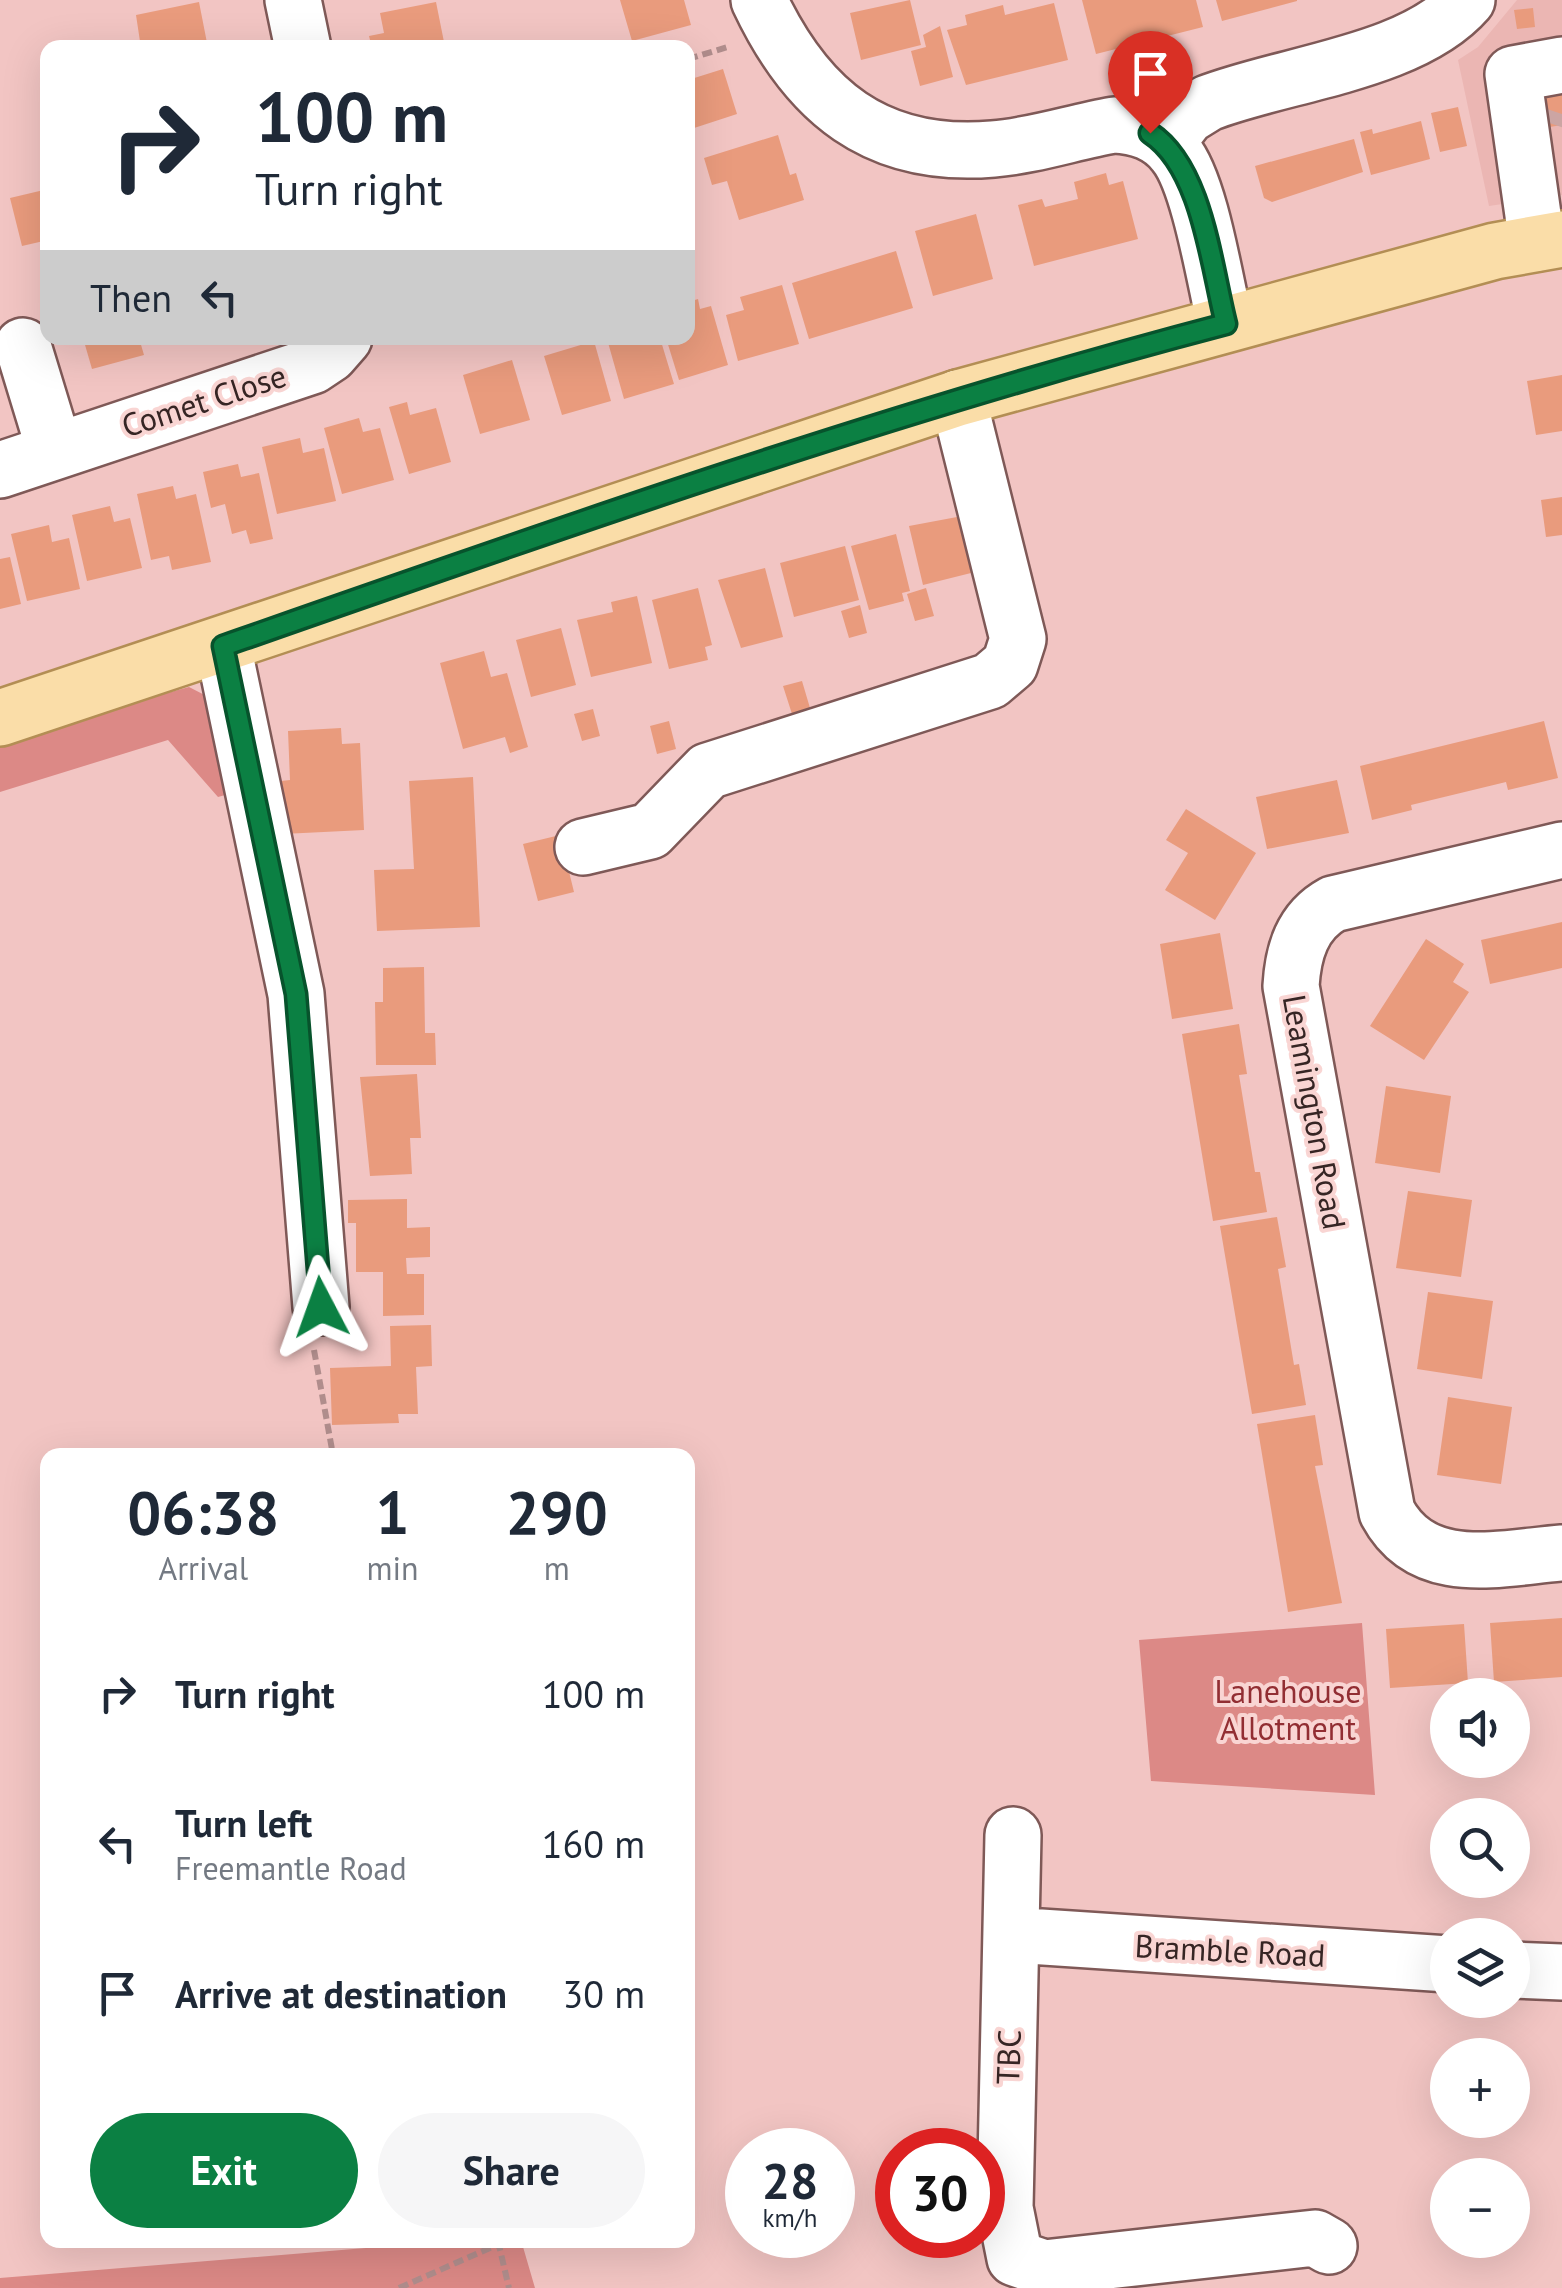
<!DOCTYPE html>
<html lang="en">
<head>
<meta charset="utf-8">
<style>
	:root { --surface:#fff; --page:#f6f6f7; --text:#1f2937; --muted:#747a83; --accent:#0b8043 }
	body { margin:0; font-family:"PT Sans",sans-serif; background:var(--page); color:var(--text); height:100vh; display:flex; flex-direction:column; font-size:38px; white-space:nowrap }
	* { box-sizing:border-box; margin:0 }
	p { font-size:32px; color:var(--muted) }
	.icon { flex:none; width:55px; height:55px; fill:none; stroke:currentColor; stroke-width:2; stroke-linecap:round; stroke-linejoin:round }
	.map { position:relative; flex:1; overflow:hidden }
	.sheet { position:absolute; left:40px; top:1448px; width:655px; height:800px; display:flex; flex-direction:column; background:var(--surface); border-radius:20px; box-shadow:0 10px 40px #0002 }
	.sheet>* { flex:none }
	.banner { position:absolute; left:40px; top:40px; width:655px; height:305px; border-radius:20px; box-shadow:0 10px 40px #0002; background:#fff; color:var(--text); overflow:hidden }
	.fabs { position:absolute; left:1430px; top:1678px; display:grid; gap:20px }
	.fabs a { display:grid; place-items:center; width:100px; height:100px; border-radius:50%; background:var(--surface); box-shadow:0 10px 40px #0002; font-size:50px }
	.speed { position:absolute; left:725px; top:2128px; display:flex; gap:20px; font-size:50px; font-weight:700; text-align:center }
	.speed>* { display:grid; place-content:center; width:130px; height:130px; border-radius:50%; background:var(--surface); box-shadow:0 10px 40px #0002; line-height:1 }
	.speed small { font-size:25px; font-weight:400 }
	.speed .limit { border:15px solid #d22; background:#fff; color:#111 }
	.pin { position:absolute; display:grid; place-items:center; width:85px; height:85px; color:#fff; margin:-102px -42px; border-radius:50% 50% 50% 0; rotate:-45deg; box-shadow:0 0 10px #0007 }
	.pin .icon { rotate:45deg }
	.me { position:absolute; width:110px; margin:-55px; rotate:356deg; stroke-linejoin:round; filter:drop-shadow(0 0 8px #0008) }
	.turn { display:flex; align-items:center; gap:35px; height:210px; padding:0 50px; font-size:45px }
	.turn .icon { width:130px; height:130px; stroke-width:2.5 }
	.turn b { display:block; font-size:70px; line-height:85px }
	.then { display:flex; align-items:center; height:95px; padding:0 50px; background:#0003; gap:20px; font-size:38px }
	.eta { display:flex; justify-content:space-evenly; align-items:center; height:170px; text-align:center }
	.eta b { font-size:60px; font-weight:700; line-height:70px }
	.primary-button { display:flex; gap:20px; margin-top:auto; padding:20px 50px }
	.primary-button a { flex:1; height:115px; border-radius:60px; background:var(--accent); color:#fff; font-size:40px; font-weight:700; line-height:115px; text-align:center }
	.primary-button a+a { background:var(--page); color:var(--text) }
	ul { padding:0; list-style:none }
	li { display:flex; align-items:center; gap:30px; height:150px; padding:0 50px }
	li div { flex:1 }
	li b { display:block; font-size:38px }
	li em { font-style:normal }
	.map>svg:first-child { display:block }
	.built { fill:#ebb6b3 }
	.green { fill:#dc8986 }
	.building { fill:#e99b7d }
	.lines { fill:none; stroke-linecap:round; stroke-linejoin:round }
	.minor-tunnel { stroke:#cca5a3; stroke-width:55; stroke-dasharray:55 28; stroke-linecap:butt }
	.minor-casing { stroke:#7f5957; stroke-width:60 }
	.major-casing { stroke:#b38e54; stroke-width:60 }
	.path { stroke:#b08d8c; stroke-width:6; stroke-dasharray:10 5; stroke-linecap:butt }
	.minor { stroke:#fff; stroke-width:55 }
	.major { stroke:#fadda8; stroke-width:55 }
	.route-casing { stroke:#07532c; stroke-width:25 }
	.route { stroke:#0b8043; stroke-width:18 }
	.labels { text-anchor:middle; stroke-width:8; stroke-linejoin:round; paint-order:stroke }
	.street-label { font-size:32px; fill:#362524; stroke:#f9d5d3 }
	.park-label { font-size:32px; fill:#922e33; stroke:#f9d5d3 }
</style>
</head>
<body>
<div class="map">
<svg width="1562" height="2288" viewBox="0 0 1562 2288">
	<rect width="100%" height="100%" fill="#f2c5c3"/>
	<path class="built" d="M 1517,0 L 1562,0 L 1562,195 L 1489,206 L 1458,60 L 1478,47 Z"/>
	<path class="green" d="M 189,687 L 222,704 L 236,792 L 218,797 L 168,740 L 0,792 L 0,739 Z
		M 1362,1623 L 1375,1795 L 1151,1781 L 1139,1640 Z
		M 403,2240 L 521,2240 L 535,2288 L 0,2288 L 0,2278 L 402,2245 Z"/>
	<path class="building" d="M 620,0 L 684,0 L 691,25 L 632,41 Z
		M 910,0 L 921,45 L 861,60 L 850,13 Z
		M 1082,0 L 1196,0 L 1203,27 L 1096,54 Z
		M 1216,0 L 1297,0 L 1297,1 L 1222,21 Z
		M 199,2 L 208,48 L 141,48 L 136,15 Z
		M 436,2 L 444,42 L 372,48 L 369,36 L 384,33 L 380,13 Z
		M 1054,3 L 1068,60 L 966,85 L 947,30 L 967,25 L 965,15 L 1003,5 L 1005,15 Z
		M 1533,8 L 1535,27 L 1517,29 L 1514,10 Z
		M 940,26 L 953,77 L 920,86 L 911,51 L 926,47 L 923,35 Z
		M 723,69 L 737,114 L 688,130 L 688,80 Z
		M 1562,80 L 1562,125 L 1531,130 L 1525,86 Z
		M 1458,107 L 1467,146 L 1440,152 L 1431,113 Z
		M 1421,121 L 1430,159 L 1371,175 L 1360,132 L 1372,129 L 1373,134 Z
		M 778,135 L 790,175 L 796,173 L 804,200 L 739,220 L 727,181 L 712,185 L 704,158 Z
		M 1354,139 L 1363,172 L 1272,202 L 1264,198 L 1255,166 Z
		M 1106,173 L 1109,185 L 1123,181 L 1138,239 L 1034,266 L 1018,205 L 1042,199 L 1045,207 L 1078,199 L 1074,182 Z
		M 48,189 L 48,240 L 22,246 L 10,198 Z
		M 976,214 L 993,279 L 933,296 L 915,231 Z
		M 896,251 L 913,308 L 809,339 L 792,283 Z
		M 782,285 L 799,344 L 738,361 L 726,315 L 744,310 L 740,297 Z
		M 698,299 L 700,309 L 711,306 L 728,365 L 679,380 L 666,338 L 688,338 L 688,302 Z
		M 83,338 L 139,338 L 144,355 L 92,369 Z
		M 660,338 L 674,384 L 624,399 L 607,339 Z
		M 594,341 L 611,401 L 562,415 L 544,356 Z
		M 512,360 L 530,420 L 480,434 L 463,375 Z
		M 1562,375 L 1562,431 L 1536,435 L 1527,381 Z
		M 407,402 L 410,415 L 436,408 L 451,462 L 409,474 L 389,407 Z
		M 359,418 L 363,432 L 380,428 L 394,480 L 342,494 L 324,428 Z
		M 300,438 L 303,453 L 324,448 L 336,501 L 277,514 L 262,447 Z
		M 238,464 L 241,477 L 259,473 L 273,539 L 250,544 L 246,530 L 232,534 L 225,504 L 211,508 L 203,472 Z
		M 173,486 L 176,499 L 196,494 L 211,562 L 172,570 L 169,556 L 151,560 L 137,494 Z
		M 1562,497 L 1562,535 L 1546,537 L 1541,500 Z
		M 110,506 L 114,522 L 130,518 L 142,568 L 87,581 L 72,515 Z
		M 973,514 L 987,569 L 923,585 L 909,526 Z
		M 49,525 L 52,542 L 69,538 L 80,589 L 27,601 L 11,534 Z
		M 896,534 L 910,591 L 902,593 L 904,601 L 869,610 L 851,546 Z
		M 845,546 L 859,600 L 794,617 L 780,563 Z
		M 10,557 L 21,604 L 0,609 L 0,559 Z
		M 765,568 L 783,637 L 741,648 L 718,580 Z
		M 698,588 L 712,645 L 705,647 L 708,660 L 669,669 L 652,600 Z
		M 926,588 L 934,616 L 915,621 L 907,594 Z
		M 637,596 L 652,663 L 591,677 L 577,620 L 613,612 L 611,602 Z
		M 860,605 L 867,633 L 849,638 L 841,611 Z
		M 561,628 L 576,685 L 531,697 L 516,640 Z
		M 484,651 L 491,677 L 507,673 L 528,747 L 510,753 L 505,737 L 463,749 L 440,663 Z
		M 802,681 L 810,708 L 792,714 L 783,686 Z
		M 593,709 L 600,736 L 582,741 L 574,714 Z
		M 669,721 L 676,749 L 657,754 L 650,726 Z
		M 1544,721 L 1558,778 L 1508,790 L 1506,782 L 1411,805 L 1412,810 L 1372,820 L 1360,766 Z
		M 341,728 L 342,744 L 360,743 L 364,830 L 283,834 L 281,781 L 290,780 L 288,731 Z
		M 473,777 L 480,927 L 377,931 L 374,870 L 414,869 L 409,781 Z
		M 1337,780 L 1349,833 L 1267,849 L 1256,797 Z
		M 1186,809 L 1256,853 L 1215,920 L 1165,890 L 1188,853 L 1166,840 Z
		M 560,835 L 574,892 L 538,901 L 523,844 Z
		M 1562,922 L 1562,968 L 1490,984 L 1481,940 Z
		M 1220,933 L 1233,1009 L 1172,1019 L 1160,944 Z
		M 1426,939 L 1464,964 L 1453,982 L 1469,992 L 1424,1060 L 1370,1026 Z
		M 424,967 L 425,1033 L 435,1033 L 436,1065 L 376,1065 L 375,1002 L 383,1002 L 383,968 Z
		M 1239,1024 L 1247,1074 L 1239,1075 L 1255,1172 L 1260,1172 L 1267,1212 L 1213,1221 L 1182,1034 Z
		M 417,1074 L 421,1138 L 410,1138 L 412,1174 L 370,1176 L 360,1077 Z
		M 1386,1086 L 1451,1096 L 1440,1173 L 1375,1163 Z
		M 1408,1191 L 1472,1200 L 1461,1277 L 1396,1268 Z
		M 407,1199 L 407,1228 L 430,1227 L 430,1257 L 406,1258 L 407,1274 L 424,1274 L 424,1315 L 383,1316 L 383,1272 L 356,1272 L 356,1223 L 348,1223 L 348,1200 Z
		M 1277,1217 L 1286,1267 L 1278,1269 L 1294,1365 L 1299,1364 L 1306,1405 L 1252,1414 L 1220,1226 Z
		M 1428,1292 L 1493,1301 L 1482,1379 L 1417,1369 Z
		M 431,1325 L 432,1366 L 416,1367 L 418,1414 L 398,1414 L 399,1423 L 332,1425 L 330,1368 L 391,1366 L 390,1326 Z
		M 1448,1397 L 1512,1407 L 1501,1484 L 1437,1475 Z
		M 1315,1415 L 1323,1465 L 1315,1466 L 1342,1603 L 1288,1612 L 1257,1424 Z
		M 1562,1618 L 1562,1677 L 1494,1682 L 1490,1623 Z
		M 1464,1624 L 1468,1683 L 1390,1688 L 1386,1629 Z"/>
	<g class="lines">
		<path class="minor-tunnel" d="M 1558,126 L 1562,114"/>
		<defs>
			<path id="minor" d="M 293,0 L 303,48
				M 759,0 C 807,102 876,159 993,149 C 1033,146 1074,132 1114,125 C 1137,126 1160,133 1175,153 C 1200,183 1215,282 1225,323
				M 1166,143 L 1187,116 L 1208,103 C 1286,73 1412,63 1467,0
				M 1537,243 L 1513,74 L 1562,65
				M 23,346 L 55,451
				M 0,470 L 312,366 L 330,354 L 344,338
				M 223,646 L 296,994 L 321,1307
				M 583,847 L 650,831 L 708,771 L 990,681 L 1010,664 L 1018,639 L 958,398
				M 1562,850 L 1333,904 C 1302,921 1293,952 1291,986 L 1387,1512 C 1423,1579 1499,1558 1562,1553
				M 1013,1835 L 1005,2208 L 1015,2258 L 1044,2268 L 1315,2238 L 1329,2246
				M 1013,1935 L 1448,1964
				M 1512,1970 L 1562,1972"/>
			<path id="major" d="M 0,718 L 958,398 L 1495,251 L 1562,239"/>
		</defs>
		<use href="#minor" class="minor-casing"/>
		<use href="#major" class="major-casing"/>
		<path class="path" d="M 688,59 L 731,46
			M 314,1350 L 333,1455
			M 498,2241 L 509,2288
			M 399,2288 L 499,2244"/>
		<use href="#minor" class="minor"/>
		<use href="#major" class="major"/>
	</g>
	<g class="lines">
		<defs>
			<path id="route" d="M 321,1307 L 296,994 L 223,646 C 554,530 886,413 1226,324 C 1211,265 1202,167 1150,133"/>
		</defs>
		<use href="#route" class="route-casing"/>
		<use href="#route" class="route"/>
	</g>
	<g class="labels">
		<g class="street-label">
			<text transform="translate(204 401) rotate(-18)" y="11">Comet Close</text>
			<text transform="translate(1314 1112) rotate(80)" y="11">Leamington Road</text>
			<text transform="translate(1230 1951) rotate(3)" y="11">Bramble Road</text>
			<text transform="translate(1009 2057) rotate(-88)" y="11">TBC</text>
		</g>
		<g class="park-label">
			<text x="1288" y="1703">Lanehouse<tspan x="1288" dy="37">Allotment</tspan></text>
		</g>
	</g>
</svg>
<div class="fabs">
<a><svg class="icon" aria-label="sound" viewBox="0 0 24 24"><path d="M4 9h4l5-4v14l-5-4H4zM17 9q2 3 0 6"/></svg></a>
<a><svg class="icon" aria-label="search" viewBox="0 0 24 24"><circle cx="10" cy="10" r="6"/><path d="M15 15l6 6"/></svg></a>
<a><svg class="icon" aria-label="layers" viewBox="0 0 24 24"><path d="M12 4l9 5-9 5-9-5zM3 14l9 5 9-5"/></svg></a>
<a>+</a>
<a>−</a>
</div>
<div class="speed"><div>28<small>km/h</small></div><div class="limit">30</div></div>
<div class="pin" style="left:1150px;top:133px;background:#d93025"><svg class="icon" aria-label="arrive" viewBox="0 0 24 24"><path d="M6 21V4h12l-3 4 3 4H6"/></svg></div>
<svg class="me" style="left:321px;top:1307px" viewBox="-20 -20 40 40"><path d="M0-17L14 15 0 8-14 15z" fill="#0b8043" stroke="#fff" stroke-width="4"/></svg>
<div class="banner">
<div class="turn"><svg class="icon" aria-label="right" viewBox="0 0 24 24"><path d="M7 20v-9h11M14 6l5 5-5 5"/></svg><div><b>100 m</b>Turn right</div></div>
<div class="then">Then<svg class="icon" aria-label="left" viewBox="0 0 24 24"><path d="M17 20v-9H6M10 6l-5 5 5 5"/></svg></div>
</div>
<section class="sheet">
<div class="eta">
<div><b>06:38</b><p>Arrival</p></div>
<div><b>1</b><p>min</p></div>
<div><b>290</b><p>m</p></div>
</div>
<ul>
<li><svg class="icon" aria-label="right" viewBox="0 0 24 24"><path d="M7 20v-9h11M14 6l5 5-5 5"/></svg><div><b>Turn right</b></div><em>100 m</em></li>
<li><svg class="icon" aria-label="left" viewBox="0 0 24 24"><path d="M17 20v-9H6M10 6l-5 5 5 5"/></svg><div><b>Turn left</b><p>Freemantle Road</p></div><em>160 m</em></li>
<li><svg class="icon" aria-label="arrive" viewBox="0 0 24 24"><path d="M6 21V4h12l-3 4 3 4H6"/></svg><div><b>Arrive at destination</b></div><em>30 m</em></li>
</ul>
<div class="primary-button"><a>Exit</a><a>Share</a></div>
</section>
</div>
</body>
</html>
